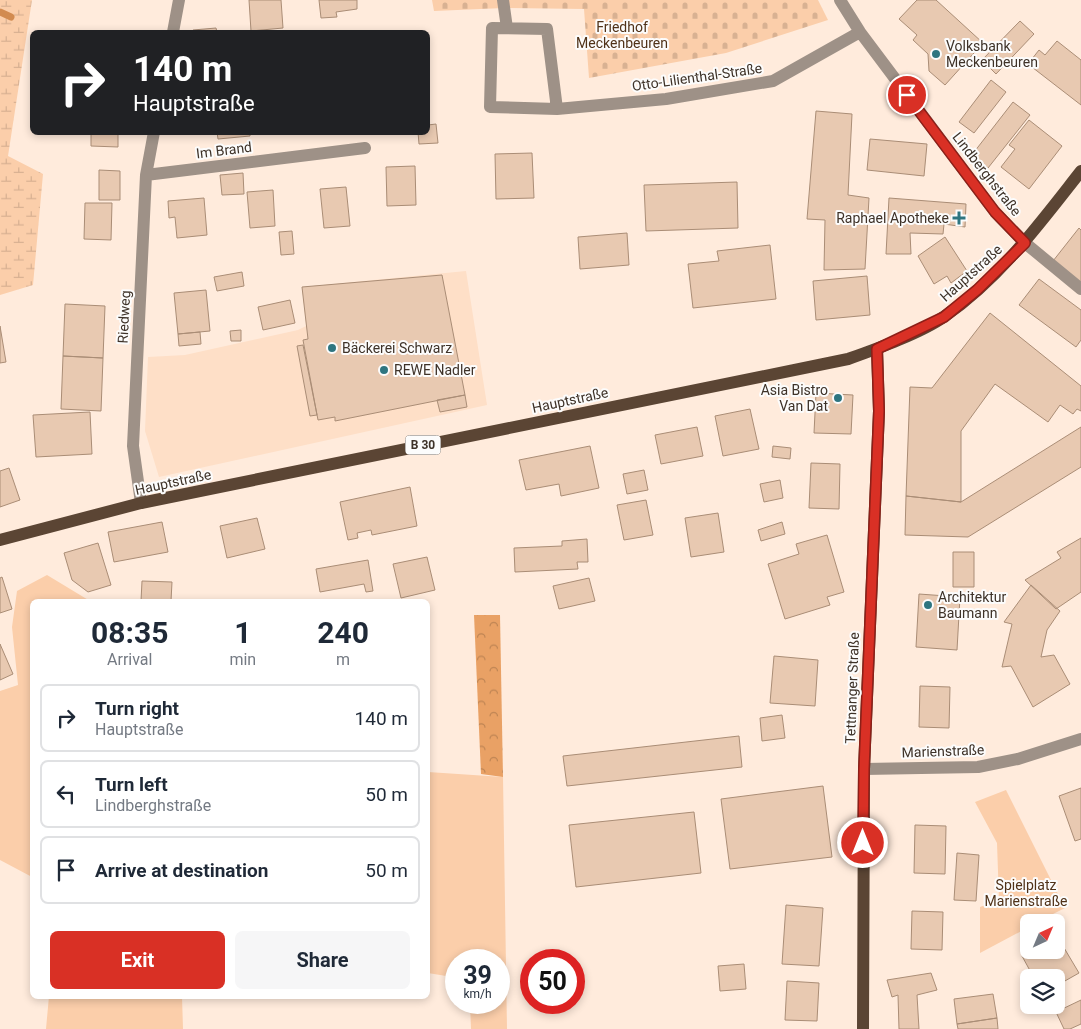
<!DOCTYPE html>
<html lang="en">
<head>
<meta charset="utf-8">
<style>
	:root { --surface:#fff; --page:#f6f6f7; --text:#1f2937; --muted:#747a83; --line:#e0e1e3; --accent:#d93025 }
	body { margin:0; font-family:Roboto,sans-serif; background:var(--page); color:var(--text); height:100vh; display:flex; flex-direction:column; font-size:19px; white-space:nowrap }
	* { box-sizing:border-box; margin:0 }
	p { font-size:16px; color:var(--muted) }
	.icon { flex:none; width:28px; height:28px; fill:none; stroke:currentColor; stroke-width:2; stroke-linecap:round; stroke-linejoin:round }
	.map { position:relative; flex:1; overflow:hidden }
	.side { position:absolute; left:30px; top:599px; width:400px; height:400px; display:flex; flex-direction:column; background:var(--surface); border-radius:8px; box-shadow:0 2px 8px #0003 }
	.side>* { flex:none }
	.guide { position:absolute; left:30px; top:30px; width:400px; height:105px; border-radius:8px; box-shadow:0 2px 8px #0003; background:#202124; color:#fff; overflow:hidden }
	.needle { width:32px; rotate:44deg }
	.controls { position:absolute; left:1020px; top:914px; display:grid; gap:10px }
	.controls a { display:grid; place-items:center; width:45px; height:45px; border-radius:8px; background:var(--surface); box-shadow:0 2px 8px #0003; font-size:25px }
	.speed { position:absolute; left:445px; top:949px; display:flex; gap:10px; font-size:25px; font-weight:700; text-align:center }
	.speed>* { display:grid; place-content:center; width:65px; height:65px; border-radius:50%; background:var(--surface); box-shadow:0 2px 8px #0003; line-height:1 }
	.speed small { font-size:12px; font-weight:400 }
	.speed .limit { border:8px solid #d22; background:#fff; color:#111 }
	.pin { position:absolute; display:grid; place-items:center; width:42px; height:42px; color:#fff; margin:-21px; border:2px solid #fff; border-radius:50%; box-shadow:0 1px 5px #0007 }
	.me { position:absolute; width:55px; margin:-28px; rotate:0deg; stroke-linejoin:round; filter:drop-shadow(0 0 4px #0008) }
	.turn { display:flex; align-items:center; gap:18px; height:105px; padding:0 20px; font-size:22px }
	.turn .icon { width:65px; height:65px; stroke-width:2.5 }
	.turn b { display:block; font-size:35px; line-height:42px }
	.eta { display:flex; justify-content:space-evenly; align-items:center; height:85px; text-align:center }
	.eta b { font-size:30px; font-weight:700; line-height:35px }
	.cta { display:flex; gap:10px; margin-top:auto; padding:10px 20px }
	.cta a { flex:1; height:58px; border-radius:8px; background:var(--accent); color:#fff; font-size:20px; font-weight:700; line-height:58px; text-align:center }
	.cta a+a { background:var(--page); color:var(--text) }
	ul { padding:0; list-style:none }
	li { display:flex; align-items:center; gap:15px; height:68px; margin:0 10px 8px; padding:0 10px; border:2px solid var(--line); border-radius:8px }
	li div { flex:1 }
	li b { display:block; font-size:19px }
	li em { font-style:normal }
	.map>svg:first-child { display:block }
	.built { fill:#fedfc7 }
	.green { fill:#fbceaa }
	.forest { fill:url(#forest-crowns) }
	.wetland { fill:url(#wetland-marsh) }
	.cemetery { fill:url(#cemetery-stones) }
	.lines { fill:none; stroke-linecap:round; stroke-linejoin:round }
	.stream { stroke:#d28b50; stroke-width:7 }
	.building { fill:#e8c9b1; stroke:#aa8d76 }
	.minor { stroke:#9e9187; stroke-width:12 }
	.major { stroke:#5b4534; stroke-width:12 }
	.route-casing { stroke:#8d1f18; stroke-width:12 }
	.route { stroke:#d93025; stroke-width:9 }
	.poi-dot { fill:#2e7580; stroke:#fcfcfc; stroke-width:2 }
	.labels { text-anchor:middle; stroke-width:4; stroke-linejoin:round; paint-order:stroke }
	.shield { fill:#fcfcfc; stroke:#776f68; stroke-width:1 }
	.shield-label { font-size:12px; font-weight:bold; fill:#3e3228 }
	.park-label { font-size:14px; fill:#503218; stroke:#fcfcfc }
	.poi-label { font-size:14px; fill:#3e3228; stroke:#fcfcfc; text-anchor:start }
	.street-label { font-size:14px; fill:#3e3228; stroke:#fcfcfc }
</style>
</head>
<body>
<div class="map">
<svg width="1081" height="1029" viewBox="0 0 1081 1029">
	<defs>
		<pattern id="forest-crowns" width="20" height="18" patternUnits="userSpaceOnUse" patternTransform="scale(1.25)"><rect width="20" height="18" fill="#e9a165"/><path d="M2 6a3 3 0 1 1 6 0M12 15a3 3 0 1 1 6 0" fill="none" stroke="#be8453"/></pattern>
		<pattern id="wetland-marsh" width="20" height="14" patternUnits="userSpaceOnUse" patternTransform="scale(1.25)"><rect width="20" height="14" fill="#fbceaa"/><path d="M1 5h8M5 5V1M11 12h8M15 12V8" fill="none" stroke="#d8b192"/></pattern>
		<pattern id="cemetery-stones" width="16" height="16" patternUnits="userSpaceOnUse" patternTransform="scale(1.25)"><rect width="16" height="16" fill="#fbceaa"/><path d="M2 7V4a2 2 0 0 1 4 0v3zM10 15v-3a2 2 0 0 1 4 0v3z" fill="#d8b192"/></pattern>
	</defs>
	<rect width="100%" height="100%" fill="#ffebdc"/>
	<path class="built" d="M 466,271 L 487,405 L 159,477 L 145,431 L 148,357 L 185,355 L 298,330 L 306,326 L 302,287 Z"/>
	<path class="green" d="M 47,575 L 90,601 L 32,601 L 32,877 L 0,860 L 0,691 L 18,685 L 12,627 L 17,591 Z
		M 428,772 L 503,777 L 507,1029 L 471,1029 L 470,1003 L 499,1002 L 499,960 L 456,960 L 456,980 L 452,977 L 428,973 Z
		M 1006,790 L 1065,908 L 1037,922 L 1029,922 L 1029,927 L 980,953 L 980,907 L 999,900 L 997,843 L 975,802 Z
		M 49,996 L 182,996 L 183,1029 L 46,1029 Z"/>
	<path class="forest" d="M 474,615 L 500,615 L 503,777 L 481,774 Z"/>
	<path class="wetland" d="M 0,0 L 32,0 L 8,156 L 43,174 L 33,285 L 0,295 Z"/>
	<path class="cemetery" d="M 432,0 L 818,0 L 828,20 L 726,53 L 589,78 L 584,9 L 504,8 L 434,11 Z"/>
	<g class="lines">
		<path class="stream" d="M 0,12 L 11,17"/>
	</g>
	<path class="building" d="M 249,0 L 281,0 L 283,28 L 251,31 Z
		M 319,0 L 357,0 L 357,9 L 336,12 L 337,17 L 321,18 Z
		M 917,0 L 936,0 L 983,43 L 945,85 L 929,71 L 928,54 L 913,40 L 917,35 L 899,19 Z
		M 1020,21 L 1034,34 L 996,74 L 982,60 Z
		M 216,28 L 217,32 L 193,32 L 193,30 Z
		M 1057,41 L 1081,60 L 1081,105 L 1028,64 L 1039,50 L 1045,55 Z
		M 991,80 L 1006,92 L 974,133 L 959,122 Z
		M 1013,102 L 1030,115 L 988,168 L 971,156 Z
		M 816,111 L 852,114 L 848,195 L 869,198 L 865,269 L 824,270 L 825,220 L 807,219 Z
		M 1029,120 L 1062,146 L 1029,189 L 1001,167 L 1015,149 L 1009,145 Z
		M 436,124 L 438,143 L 419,144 L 418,132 L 428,132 L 428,125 Z
		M 91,132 L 118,132 L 118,147 L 91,146 Z
		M 217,132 L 250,132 L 250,136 L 218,139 Z
		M 870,139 L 927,144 L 924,176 L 867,170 Z
		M 532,153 L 534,198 L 496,199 L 495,154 Z
		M 415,166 L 416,205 L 387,206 L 386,167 Z
		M 99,170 L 120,171 L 120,200 L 99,200 Z
		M 243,173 L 244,194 L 222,195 L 220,175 Z
		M 737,182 L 738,228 L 646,231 L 644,185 Z
		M 346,187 L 350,226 L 324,228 L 320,189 Z
		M 273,190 L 275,226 L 250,228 L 247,192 Z
		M 204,198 L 207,235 L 177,238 L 175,217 L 169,218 L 168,201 Z
		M 889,198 L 966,204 L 965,227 L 944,224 L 943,234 L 910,233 L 911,254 L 886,254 Z
		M 85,203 L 112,203 L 111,240 L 84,239 Z
		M 1079,228 L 1081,230 L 1081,283 L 1053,261 Z
		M 292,231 L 294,254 L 281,255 L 279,232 Z
		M 627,233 L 629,265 L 580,269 L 578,237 Z
		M 945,237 L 967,271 L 951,283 L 947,276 L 934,284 L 918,256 Z
		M 770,245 L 776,299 L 693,308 L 688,264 L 719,261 L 717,251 Z
		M 242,272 L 244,286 L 217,291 L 214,277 Z
		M 442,275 L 465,395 L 335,421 L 335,417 L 318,420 L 303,340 L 308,339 L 302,287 Z
		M 867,276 L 870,315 L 816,320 L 813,281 Z
		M 1039,279 L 1081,310 L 1081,340 L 1076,347 L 1019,305 Z
		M 206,290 L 210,331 L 178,334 L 174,293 Z
		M 290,300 L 295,323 L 263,330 L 258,307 Z
		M 65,304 L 105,306 L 103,358 L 63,356 Z
		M 990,313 L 1081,386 L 1081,411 L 1077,409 L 1073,414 L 1060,405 L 1048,422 L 995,384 L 961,431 L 961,502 L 906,496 L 910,387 L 932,388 Z
		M 0,326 L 6,362 L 0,363 Z
		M 241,330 L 241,341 L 231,341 L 230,331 Z
		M 200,332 L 201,344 L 179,346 L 178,334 Z
		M 303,345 L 317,415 L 310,416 L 297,346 Z
		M 63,356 L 103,358 L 101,411 L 61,409 Z
		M 816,393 L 853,395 L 851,434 L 814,433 Z
		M 465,395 L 467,407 L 440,412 L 437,400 Z
		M 750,409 L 759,449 L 723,456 L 715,416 Z
		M 90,412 L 92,454 L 36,457 L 33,415 Z
		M 697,427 L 703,456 L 661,464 L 655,435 Z
		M 1081,427 L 1081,467 L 968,537 L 905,535 L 906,496 L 961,502 Z
		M 590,446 L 599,488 L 561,496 L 559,484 L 526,490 L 519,460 Z
		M 773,446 L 791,448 L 790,459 L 772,457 Z
		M 811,463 L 840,464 L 839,509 L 809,508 Z
		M 9,468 L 20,500 L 0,507 L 0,471 Z
		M 644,470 L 648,490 L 627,494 L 623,474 Z
		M 780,480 L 783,498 L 764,502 L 760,484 Z
		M 410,487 L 417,526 L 372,535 L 371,530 L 357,533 L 358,538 L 348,540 L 340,502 Z
		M 646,500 L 653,535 L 624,540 L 617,505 Z
		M 718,513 L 724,552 L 691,557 L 685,518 Z
		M 257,518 L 265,549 L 227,558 L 220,526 Z
		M 162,522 L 168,552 L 114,562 L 108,532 Z
		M 782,522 L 785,534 L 761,541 L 758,530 Z
		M 827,535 L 844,592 L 827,597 L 830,605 L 785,619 L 768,564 L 799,554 L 796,544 Z
		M 1081,538 L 1081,592 L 1056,609 L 1025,580 L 1061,558 L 1057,552 Z
		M 587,539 L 588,562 L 577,562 L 578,569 L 515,572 L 514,548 L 562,546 L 562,541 Z
		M 98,543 L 111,585 L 88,592 L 72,580 L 64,553 Z
		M 953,552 L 974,552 L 974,587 L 953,587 Z
		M 427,557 L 435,590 L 401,598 L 393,564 Z
		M 368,560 L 373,591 L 366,592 L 364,584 L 320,592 L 316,569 Z
		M 2,577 L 12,609 L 0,613 L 0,578 Z
		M 589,578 L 595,601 L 559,609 L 553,586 Z
		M 142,581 L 172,582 L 171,601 L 141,601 Z
		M 1031,585 L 1060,611 L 1047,630 L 1041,657 L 1054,655 L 1070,684 L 1033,707 L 1011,666 L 1002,667 L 1012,624 L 1004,622 Z
		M 919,594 L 960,597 L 957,650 L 916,647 Z
		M 0,644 L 13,674 L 0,680 Z
		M 774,656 L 818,660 L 815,706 L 770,703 Z
		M 920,686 L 950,687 L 949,728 L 919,727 Z
		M 782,715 L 785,738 L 762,741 L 760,718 Z
		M 739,736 L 742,767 L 567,786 L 563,756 Z
		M 823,786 L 832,857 L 730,869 L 721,799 Z
		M 1081,788 L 1081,839 L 1075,841 L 1059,796 Z
		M 694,812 L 701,873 L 576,887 L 569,825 Z
		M 915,825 L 946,826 L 945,874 L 914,873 Z
		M 957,853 L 979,855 L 976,901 L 954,900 Z
		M 786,905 L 823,908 L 819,966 L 782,964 Z
		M 912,911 L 943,912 L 942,950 L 911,949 Z
		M 1057,936 L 1079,973 L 1056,986 L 1056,978 L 1034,978 L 1022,956 L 1033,950 L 1056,950 Z
		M 744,964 L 746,989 L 720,991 L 718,966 Z
		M 931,973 L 937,990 L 917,995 L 919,1029 L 899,1029 L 898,995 L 892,997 L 887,980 Z
		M 787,981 L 819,983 L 817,1021 L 785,1020 Z
		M 993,994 L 997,1018 L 957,1024 L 954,999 Z
		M 1081,1000 L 1081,1024 L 1070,1029 L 1064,1029 L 1056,1012 Z
		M 997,1018 L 998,1029 L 958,1029 L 957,1024 Z"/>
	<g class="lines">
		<path class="minor" d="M 503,0 L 507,28
			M 840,0 L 860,32 L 995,212 L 1025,243 L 1081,289
			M 173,32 L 179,0
			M 557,109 L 547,29 L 492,28 L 490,107 L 557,109 L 666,99 L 773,81 L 860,32
			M 146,175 L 365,148
			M 141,503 L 133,446 L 146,175 L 154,132
			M 864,769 L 978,767 L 1018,759 L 1081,739"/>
		<path class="major" d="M 0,540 L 141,503 L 848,359 C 876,349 921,333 945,316 C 1000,278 1040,223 1081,171
			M 863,1029 L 864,769 L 879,411 L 877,349"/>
	</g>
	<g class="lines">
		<defs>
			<path id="route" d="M 863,843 L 864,769 L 879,411 L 877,349 L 944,317 L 977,290 L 1025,243 L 995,212 L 907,95"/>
		</defs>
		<use href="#route" class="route-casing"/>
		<use href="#route" class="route"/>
	</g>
	<g class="poi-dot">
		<circle cx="936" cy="54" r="5"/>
		<path d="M956.5 210.5h5v5h5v5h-5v5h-5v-5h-5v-5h5z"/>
		<circle cx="332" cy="348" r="5"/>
		<circle cx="384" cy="370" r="5"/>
		<circle cx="838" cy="398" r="5"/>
		<circle cx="928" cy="605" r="5"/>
	</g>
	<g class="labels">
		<rect class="shield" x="405.5" y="435.5" width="35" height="19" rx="4"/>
		<g class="shield-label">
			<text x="423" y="449">B 30</text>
		</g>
		<g class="park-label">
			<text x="622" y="32">Friedhof<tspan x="622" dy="16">Meckenbeuren</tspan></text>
			<text x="1026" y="890">Spielplatz<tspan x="1026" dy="16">Marienstraße</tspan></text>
		</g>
		<g class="poi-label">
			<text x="946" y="51">Volksbank<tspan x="946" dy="16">Meckenbeuren</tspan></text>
			<text x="949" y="223" text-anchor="end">Raphael Apotheke</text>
			<text x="342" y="353">Bäckerei Schwarz</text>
			<text x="394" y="375">REWE Nadler</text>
			<text x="828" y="395" text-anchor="end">Asia Bistro<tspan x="828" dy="16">Van Dat</tspan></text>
			<text x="938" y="602">Architektur<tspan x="938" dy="16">Baumann</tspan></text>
		</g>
		<g class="street-label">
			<text transform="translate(697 77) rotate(-8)" y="5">Otto-Lilienthal-Straße</text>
			<text transform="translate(224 150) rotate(-7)" y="5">Im Brand</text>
			<text transform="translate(987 174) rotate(52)" y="5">Lindberghstraße</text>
			<text transform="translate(971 273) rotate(-42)" y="5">Hauptstraße</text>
			<text transform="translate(124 317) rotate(-87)" y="5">Riedweg</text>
			<text transform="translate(570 400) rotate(-12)" y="5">Hauptstraße</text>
			<text transform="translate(173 482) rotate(-12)" y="5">Hauptstraße</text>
			<text transform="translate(852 688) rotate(-88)" y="5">Tettnanger Straße</text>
			<text transform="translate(943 751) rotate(-2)" y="5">Marienstraße</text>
		</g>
	</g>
</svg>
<div class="controls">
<a><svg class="needle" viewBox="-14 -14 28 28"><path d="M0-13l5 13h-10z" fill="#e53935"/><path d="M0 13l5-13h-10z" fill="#747a83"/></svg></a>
<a><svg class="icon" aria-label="layers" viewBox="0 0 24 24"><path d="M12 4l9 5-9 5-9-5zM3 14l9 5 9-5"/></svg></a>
</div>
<div class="speed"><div>39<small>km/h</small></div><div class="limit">50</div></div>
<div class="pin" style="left:907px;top:95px;background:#d93025"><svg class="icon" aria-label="arrive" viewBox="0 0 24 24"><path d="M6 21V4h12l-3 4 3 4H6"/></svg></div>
<svg class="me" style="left:863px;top:843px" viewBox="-20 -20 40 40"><circle r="17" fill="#d93025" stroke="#fff" stroke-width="3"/><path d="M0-11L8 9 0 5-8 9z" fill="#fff"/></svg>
<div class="guide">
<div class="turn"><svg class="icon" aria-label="right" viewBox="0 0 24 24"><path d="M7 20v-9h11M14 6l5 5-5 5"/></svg><div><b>140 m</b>Hauptstraße</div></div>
</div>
<section class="side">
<div class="eta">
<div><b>08:35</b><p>Arrival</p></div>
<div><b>1</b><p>min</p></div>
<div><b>240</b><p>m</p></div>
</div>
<ul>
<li><svg class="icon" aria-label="right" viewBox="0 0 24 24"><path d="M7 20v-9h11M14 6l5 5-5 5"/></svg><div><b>Turn right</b><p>Hauptstraße</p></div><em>140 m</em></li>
<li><svg class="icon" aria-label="left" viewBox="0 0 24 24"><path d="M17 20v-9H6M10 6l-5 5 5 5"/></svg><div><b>Turn left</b><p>Lindberghstraße</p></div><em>50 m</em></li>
<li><svg class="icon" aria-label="arrive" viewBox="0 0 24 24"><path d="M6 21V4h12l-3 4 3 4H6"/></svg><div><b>Arrive at destination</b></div><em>50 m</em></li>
</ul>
<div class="cta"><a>Exit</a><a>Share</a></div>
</section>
</div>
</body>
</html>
